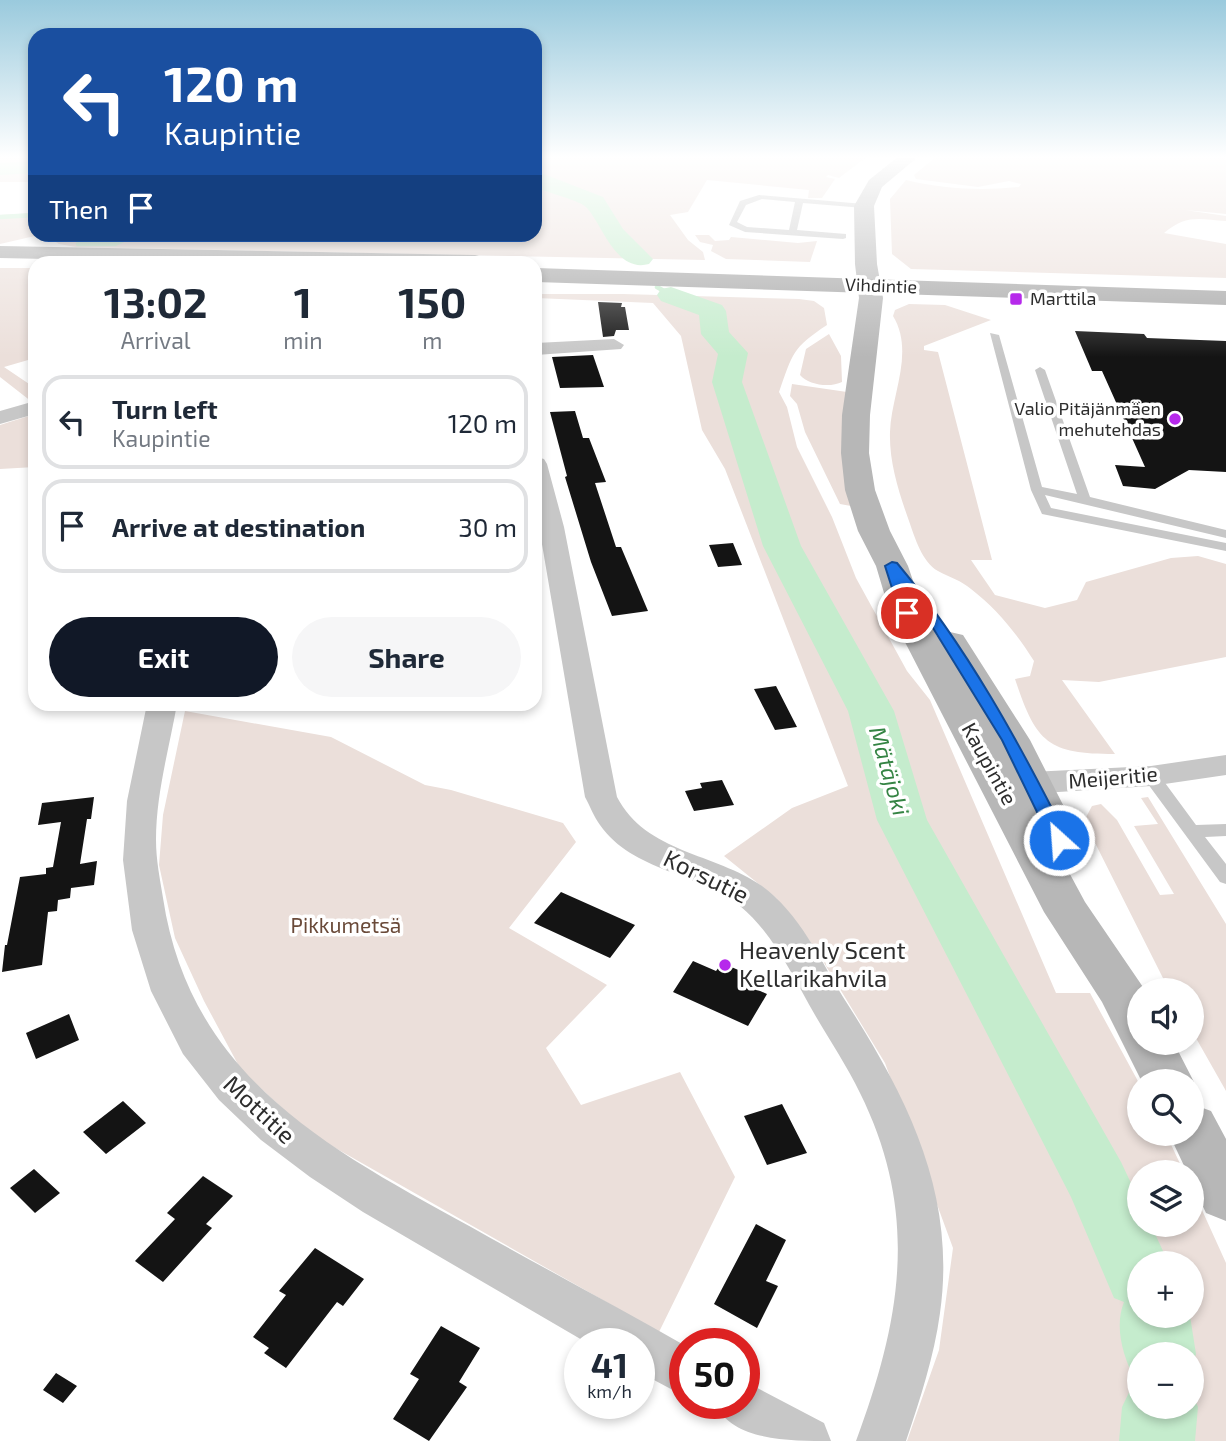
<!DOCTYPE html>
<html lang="en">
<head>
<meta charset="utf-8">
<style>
	:root { --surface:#fff; --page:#f6f6f7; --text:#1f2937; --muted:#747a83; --line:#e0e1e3; --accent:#111827 }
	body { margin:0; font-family:"Exo 2",sans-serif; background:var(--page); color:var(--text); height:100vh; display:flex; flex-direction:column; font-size:26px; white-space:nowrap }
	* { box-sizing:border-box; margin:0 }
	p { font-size:23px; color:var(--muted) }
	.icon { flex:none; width:38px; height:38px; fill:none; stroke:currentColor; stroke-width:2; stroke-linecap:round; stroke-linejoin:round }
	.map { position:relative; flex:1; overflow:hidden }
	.sheet { position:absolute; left:28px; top:256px; width:514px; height:455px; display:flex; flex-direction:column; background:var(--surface); border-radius:21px; box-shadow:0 4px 10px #0003 }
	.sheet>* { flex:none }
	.banner { position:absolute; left:28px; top:28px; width:514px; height:214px; border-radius:21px; box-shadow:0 4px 10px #0003; background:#1a4fa0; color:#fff; overflow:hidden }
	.tools { position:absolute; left:1127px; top:978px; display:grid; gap:14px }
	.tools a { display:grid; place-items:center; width:77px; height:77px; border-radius:50%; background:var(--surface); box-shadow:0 4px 10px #0003; font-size:35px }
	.speed { position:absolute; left:564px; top:1328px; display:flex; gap:14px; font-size:35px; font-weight:700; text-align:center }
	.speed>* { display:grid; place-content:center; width:91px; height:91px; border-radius:50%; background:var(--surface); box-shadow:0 4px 10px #0003; line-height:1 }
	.speed small { font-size:18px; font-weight:400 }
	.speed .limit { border:10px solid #d22; background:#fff; color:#111 }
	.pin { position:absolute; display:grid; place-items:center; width:60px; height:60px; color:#fff; margin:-30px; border:4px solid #fff; border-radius:50%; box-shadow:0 2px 7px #0007 }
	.me { position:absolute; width:77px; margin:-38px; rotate:334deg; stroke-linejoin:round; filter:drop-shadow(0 0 5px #0008) }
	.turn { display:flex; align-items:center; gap:24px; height:147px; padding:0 21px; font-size:32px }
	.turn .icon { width:91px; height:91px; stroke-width:2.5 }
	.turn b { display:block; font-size:49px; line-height:60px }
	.then { display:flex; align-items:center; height:66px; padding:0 21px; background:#0003; gap:14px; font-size:26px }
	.eta { display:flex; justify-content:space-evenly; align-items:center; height:119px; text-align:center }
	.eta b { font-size:42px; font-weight:700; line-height:49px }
	.primary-button { display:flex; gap:14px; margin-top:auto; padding:14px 21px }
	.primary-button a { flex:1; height:80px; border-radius:42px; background:var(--accent); color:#fff; font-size:28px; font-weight:700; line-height:80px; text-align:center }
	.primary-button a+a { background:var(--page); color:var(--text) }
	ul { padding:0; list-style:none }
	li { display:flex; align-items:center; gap:21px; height:94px; margin:0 14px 10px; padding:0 7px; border:4px solid var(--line); border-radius:21px }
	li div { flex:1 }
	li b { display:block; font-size:26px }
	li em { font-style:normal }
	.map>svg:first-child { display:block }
	.green { fill:#ebdfda; fill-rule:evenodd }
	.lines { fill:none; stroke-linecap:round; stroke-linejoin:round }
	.stream { stroke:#c5eccd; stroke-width:4.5 }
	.river { fill:#c5eccd; fill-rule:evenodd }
	.building { fill:#141414 }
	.lane { fill:#c7c7c7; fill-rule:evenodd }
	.street { fill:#c7c7c7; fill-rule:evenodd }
	.secondary { fill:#b7b7b7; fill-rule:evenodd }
	.primary { fill:#a5a5a5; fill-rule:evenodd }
	.route { fill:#1a73e8; stroke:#114b97; stroke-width:2 }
	.poi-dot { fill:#b629eb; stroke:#fff; stroke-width:2.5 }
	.labels { text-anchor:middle; stroke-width:7; stroke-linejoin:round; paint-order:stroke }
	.far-street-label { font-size:18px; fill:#2d2d2d; stroke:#fff }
	.far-poi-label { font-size:18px; fill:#2d2d2d; stroke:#fff; text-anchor:start }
	.street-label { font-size:21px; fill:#2d2d2d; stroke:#fff }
	.park-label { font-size:21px; fill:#6a4a39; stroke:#fff }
	.water-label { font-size:23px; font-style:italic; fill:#358444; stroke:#fff }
	.near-street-label { font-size:24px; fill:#2d2d2d; stroke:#fff }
	.near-poi-label { font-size:24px; fill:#2d2d2d; stroke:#fff; text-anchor:start }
</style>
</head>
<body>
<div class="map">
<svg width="1226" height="1441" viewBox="0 0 1226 1441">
	<rect width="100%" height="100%" fill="#fff"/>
	<path class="green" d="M 0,156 L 35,156 L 35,182 L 0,182 Z
		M 536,156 L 868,156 L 839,178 L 828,175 L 826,177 L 835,179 L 822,198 L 808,198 L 809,190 L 707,180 L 688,212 L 670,215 L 688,240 L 703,252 L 705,260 L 76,247 L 59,244 L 45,235 L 536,234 Z
		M 937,156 L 1217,156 L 1226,158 L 1226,214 L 1185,210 L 1226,216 L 1226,221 C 1199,219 1186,214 1164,233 L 1226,244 L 1226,278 L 911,269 L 892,254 L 890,199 L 906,180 C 944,189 980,191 1019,187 L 1021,184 L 1009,181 L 978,187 L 916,179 L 914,175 Z
		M 35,213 L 35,234 L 39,235 L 0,244 L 0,215 Z
		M 695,235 L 709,235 L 715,241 L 729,240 L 731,237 L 798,243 L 817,241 L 810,262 L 726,259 L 711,251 L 713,245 L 700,242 Z
		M 0,268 L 35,268 L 35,358 L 4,367 L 35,388 L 35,402 L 32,402 L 0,377 Z
		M 536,294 L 623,294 L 799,299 L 814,301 L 824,308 L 827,325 C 792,348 793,353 779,392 L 787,407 L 797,447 L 832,517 L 856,578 L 907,671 L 930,700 L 1056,993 L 1090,993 L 1139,1083 L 1139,1134 L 1166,1134 L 1184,1172 L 1139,1172 L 1139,1225 L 1192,1225 L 1192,1188 L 1226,1263 L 1226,1441 L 907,1441 L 939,1350 L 953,1248 L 885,1063 L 815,948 L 776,898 L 724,856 L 792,808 L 848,786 L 725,469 L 702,430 L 681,336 L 653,303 L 536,298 ZM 1139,1264 L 1192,1264 L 1192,1316 L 1139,1316 ZM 1139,1354 L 1192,1354 L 1192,1407 L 1139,1407 Z
		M 909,304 L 945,305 L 991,320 L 924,346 L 924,350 L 938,352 L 992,560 L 971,560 L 995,595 L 1045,608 L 1077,600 L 1086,582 L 1171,558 L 1198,556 L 1226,564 L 1226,657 L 1099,682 L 1062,680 L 1115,754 C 1047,754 1036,742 1015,679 L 1030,676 L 1034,661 C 1017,634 997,609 971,589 C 962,581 949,577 938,571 C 922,562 915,538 909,521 C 899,493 889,462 890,432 C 891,395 915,352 893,316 L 895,310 Z
		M 829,334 L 841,356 L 842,382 C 830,388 808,385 800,375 L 806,349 Z
		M 792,384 L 847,392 L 851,506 L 840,504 L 805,432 L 797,404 L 790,396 Z
		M 35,414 L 35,467 L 0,469 L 0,425 Z
		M 185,711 L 331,737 L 425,785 L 451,790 L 563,823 L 576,842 L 509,928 L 607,985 L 546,1048 L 581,1105 L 680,1072 L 735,1177 L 659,1332 L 309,1133 L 241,1070 L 204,1001 L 175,938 L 159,865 L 163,815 Z
		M 1148,797 L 1226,924 L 1226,1091 L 1192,1031 L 1192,990 L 1169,990 L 1084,821 L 1092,806 L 1101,804 L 1117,820 L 1160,895 L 1174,894 L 1134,826 L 1158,824 L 1141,798 Z"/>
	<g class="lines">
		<path class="stream" d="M 0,217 L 35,215
			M 78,244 L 115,244 L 136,234
			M 657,287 L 671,295"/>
		<path class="river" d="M 35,161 L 35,173 L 0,175 L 0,163 Z
			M 536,171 L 603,197 L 623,229 L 653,259 L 649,264 C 616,273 603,226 587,208 C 580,200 547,193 536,187 Z
			M 671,287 L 722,305 L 726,311 L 729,332 L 748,353 L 742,382 L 801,546 L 894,711 L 927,820 L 1121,1162 L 1139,1200 L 1139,1225 L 1151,1225 L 1169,1264 L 1139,1264 L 1139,1316 L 1190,1316 L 1196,1354 L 1192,1365 L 1192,1354 L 1139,1354 L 1139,1407 L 1192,1407 L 1192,1393 L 1198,1407 L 1195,1441 L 1119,1441 L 1122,1407 L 1135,1380 C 1123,1356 1114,1327 1124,1302 L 1114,1298 L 1071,1197 L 877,820 L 848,711 L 763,546 L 712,382 L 718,354 L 701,334 L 699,315 L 661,301 L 657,295 L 661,289 Z"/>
	</g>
	<path class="building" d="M 598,302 L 622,303 L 621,307 L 625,307 L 629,330 L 616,330 L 614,336 L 603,337 Z
		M 1075,331 L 1144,334 L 1147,338 L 1226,341 L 1226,472 L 1189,470 L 1155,489 L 1123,486 L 1115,465 L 1145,467 L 1102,371 L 1092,371 Z
		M 593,355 L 604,387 L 560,388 L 552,357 Z
		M 575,411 L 583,438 L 589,438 L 606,482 L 595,483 L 616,547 L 621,547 L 648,611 L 612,616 L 591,562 L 565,477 L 567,476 L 550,412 Z
		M 733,543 L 742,565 L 718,567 L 709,545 Z
		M 776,686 L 797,727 L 775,730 L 754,689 Z
		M 722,780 L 734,805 L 694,811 L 685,791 L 702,788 L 700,783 Z
		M 94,797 L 91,819 L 87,819 L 80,864 L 97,861 L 94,885 L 71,888 L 70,898 L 58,900 L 57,911 L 48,912 L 42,965 L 2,972 L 5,945 L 7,945 L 20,877 L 46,874 L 46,868 L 53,867 L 61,822 L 38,825 L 42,803 Z
		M 561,892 L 635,925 L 610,958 L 534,923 Z
		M 693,961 L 716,971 L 722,963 L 764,981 L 758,990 L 767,994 L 748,1026 L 673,992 Z
		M 69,1014 L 79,1040 L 36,1059 L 26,1033 Z
		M 123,1101 L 146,1123 L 106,1154 L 83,1132 Z
		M 782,1104 L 807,1153 L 767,1165 L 744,1116 Z
		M 34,1169 L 60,1193 L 35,1213 L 10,1188 Z
		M 203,1176 L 233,1196 L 206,1224 L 212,1228 L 163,1282 L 135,1261 L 175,1219 L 167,1213 Z
		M 756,1224 L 786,1240 L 766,1281 L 778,1286 L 757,1328 L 714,1304 Z
		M 315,1248 L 364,1279 L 343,1306 L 337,1302 L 286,1368 L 264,1353 L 269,1348 L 253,1337 L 286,1295 L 279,1291 Z
		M 441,1326 L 480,1348 L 459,1382 L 467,1387 L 429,1441 L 393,1419 L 419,1379 L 410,1374 Z
		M 56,1373 L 77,1386 L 63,1403 L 43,1390 Z"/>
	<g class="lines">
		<path class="lane" d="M 759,195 L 864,204 L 868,206 L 864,208 L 803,203 L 797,230 L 846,234 L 846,238 L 843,239 L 745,232 L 729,225 L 740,201 ZM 762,199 L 795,202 L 789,230 L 747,227 L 737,222 L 746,205 Z
			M 990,333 L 999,335 L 1042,487 L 1077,494 L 1035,370 L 1040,367 L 1045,370 L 1090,497 L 1226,530 L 1226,538 L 1045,495 L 1051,508 L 1226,543 L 1226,551 L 1042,514 L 1031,490 Z
			M 1151,771 L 1157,772 L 1196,825 L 1226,824 L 1226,836 L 1205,837 L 1226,864 L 1226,884 L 1220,882 L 1145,780 L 1143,776 Z"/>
		<path class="street" d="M 614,339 L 624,345 L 621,349 L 536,355 L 536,343 Z
			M 35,401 L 35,414 L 0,424 L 0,411 Z
			M 536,457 L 544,459 L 547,464 L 564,527 L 617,797 C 646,853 715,853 762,886 C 799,913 820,959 843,997 C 906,1095 957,1192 940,1313 C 934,1357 920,1399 906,1441 L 856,1441 C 901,1320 920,1214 860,1093 C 847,1066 830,1041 815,1015 C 793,977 774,934 740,906 C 698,872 633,872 600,825 C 594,817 590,806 585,797 L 536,509 Z
			M 147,704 L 177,704 C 169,749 156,794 156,840 C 156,860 160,879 163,898 C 190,1076 327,1148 471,1227 C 542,1267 614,1305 684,1345 L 684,1396 L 639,1372 L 639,1344 L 589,1344 L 363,1212 L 310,1177 L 261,1140 L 219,1100 L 183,1054 L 151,991 L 132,930 L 123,860 L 127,801 Z
			M 1226,755 L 1226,775 L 1151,786 L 1011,795 L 1000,791 L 995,784 L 1000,777 L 1011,773 L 1151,766 Z
			M 744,1381 L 824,1423 L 831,1441 C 791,1441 731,1441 716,1404 L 744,1404 Z"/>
		<path class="secondary" d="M 899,156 L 919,156 L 882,187 L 874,206 L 877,264 L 883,298 L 870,415 L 869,453 L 875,490 L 890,531 L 908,566 L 924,613 L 937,636 L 950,632 L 963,635 L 1030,740 L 1086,850 L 1079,861 L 1065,865 L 1085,902 L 1145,990 L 1139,990 L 1139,1043 L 1174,1043 L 1194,1082 L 1192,1086 L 1192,1082 L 1142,1082 L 1102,1002 L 1044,912 L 890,613 L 876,566 L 858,531 L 845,490 L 841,453 L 842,415 L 859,298 L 855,264 L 854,206 L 869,180 Z
			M 1192,1104 L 1211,1111 L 1226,1139 L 1226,1221 L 1206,1213 L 1192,1183 L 1192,1172 L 1187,1172 L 1169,1134 L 1192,1134 Z"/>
		<path class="primary" d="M 0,246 L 475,255 L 483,257 L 486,262 L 193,262 L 0,258 Z
			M 536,268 L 1226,291 L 1226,305 L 536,282 Z"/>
	</g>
	<linearGradient id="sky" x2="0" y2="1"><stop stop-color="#9acadd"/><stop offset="0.44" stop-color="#fff"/><stop offset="1" stop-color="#fff" stop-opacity="0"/></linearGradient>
	<rect width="1226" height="357" fill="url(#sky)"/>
	<path class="route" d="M 892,562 L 897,563 C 967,647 1019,742 1068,840 L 1066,845 L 1053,845 L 1002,740 L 925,615 L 908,594 L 914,613 L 907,617 L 900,613 L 885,566 Z"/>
	<g class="poi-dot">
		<rect x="1009" y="292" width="14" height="14" rx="3.5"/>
		<circle cx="1175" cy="419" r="7"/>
		<circle cx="725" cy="965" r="7"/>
	</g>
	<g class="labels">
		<g class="far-street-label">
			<text transform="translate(881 286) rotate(2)" y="6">Vihdintie</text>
		</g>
		<g class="far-poi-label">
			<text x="1030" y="305">Marttila</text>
			<text x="1161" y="415" text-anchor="end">Valio Pitäjänmäen<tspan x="1161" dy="21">mehutehdas</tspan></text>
		</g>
		<g class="street-label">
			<text transform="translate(989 764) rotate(61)" y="7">Kaupintie</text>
			<text transform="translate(1113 778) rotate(-5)" y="7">Meijeritie</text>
		</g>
		<g class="park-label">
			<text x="346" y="933">Pikkumetsä</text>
		</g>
		<g class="water-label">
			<text transform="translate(889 771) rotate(74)" y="8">Mätäjoki</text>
		</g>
		<g class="near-street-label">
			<text transform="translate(706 877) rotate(26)" y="8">Korsutie</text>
			<text transform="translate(259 1110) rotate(43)" y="8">Mottitie</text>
		</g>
		<g class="near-poi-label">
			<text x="739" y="959">Heavenly Scent<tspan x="739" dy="28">Kellarikahvila</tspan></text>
		</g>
	</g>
</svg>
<div class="tools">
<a><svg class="icon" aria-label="sound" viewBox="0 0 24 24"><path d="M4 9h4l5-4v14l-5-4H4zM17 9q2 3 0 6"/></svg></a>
<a><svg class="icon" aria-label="search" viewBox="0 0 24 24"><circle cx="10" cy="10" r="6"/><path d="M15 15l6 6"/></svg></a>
<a><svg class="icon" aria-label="layers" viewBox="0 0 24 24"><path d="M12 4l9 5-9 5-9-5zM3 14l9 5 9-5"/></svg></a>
<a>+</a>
<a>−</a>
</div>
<div class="speed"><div>41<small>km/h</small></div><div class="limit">50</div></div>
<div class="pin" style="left:907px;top:613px;background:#d93025"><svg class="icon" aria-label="arrive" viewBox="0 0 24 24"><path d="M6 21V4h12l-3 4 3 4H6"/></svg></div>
<svg class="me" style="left:1059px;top:840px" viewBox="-20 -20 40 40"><circle r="17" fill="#1a73e8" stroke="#fff" stroke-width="3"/><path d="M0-11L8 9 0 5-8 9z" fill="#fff"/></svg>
<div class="banner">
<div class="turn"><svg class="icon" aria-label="left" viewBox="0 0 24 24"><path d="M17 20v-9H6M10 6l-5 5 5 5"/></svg><div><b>120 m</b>Kaupintie</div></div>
<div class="then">Then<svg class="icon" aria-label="arrive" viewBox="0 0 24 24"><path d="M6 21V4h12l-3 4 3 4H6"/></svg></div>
</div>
<section class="sheet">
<div class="eta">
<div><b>13:02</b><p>Arrival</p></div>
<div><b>1</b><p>min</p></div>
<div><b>150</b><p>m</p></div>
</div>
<ul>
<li><svg class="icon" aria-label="left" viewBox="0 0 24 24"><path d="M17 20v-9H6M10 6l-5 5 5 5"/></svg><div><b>Turn left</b><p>Kaupintie</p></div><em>120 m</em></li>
<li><svg class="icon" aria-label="arrive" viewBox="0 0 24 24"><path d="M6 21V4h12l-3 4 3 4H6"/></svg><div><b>Arrive at destination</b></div><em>30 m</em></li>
</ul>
<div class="primary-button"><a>Exit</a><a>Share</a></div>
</section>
</div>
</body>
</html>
